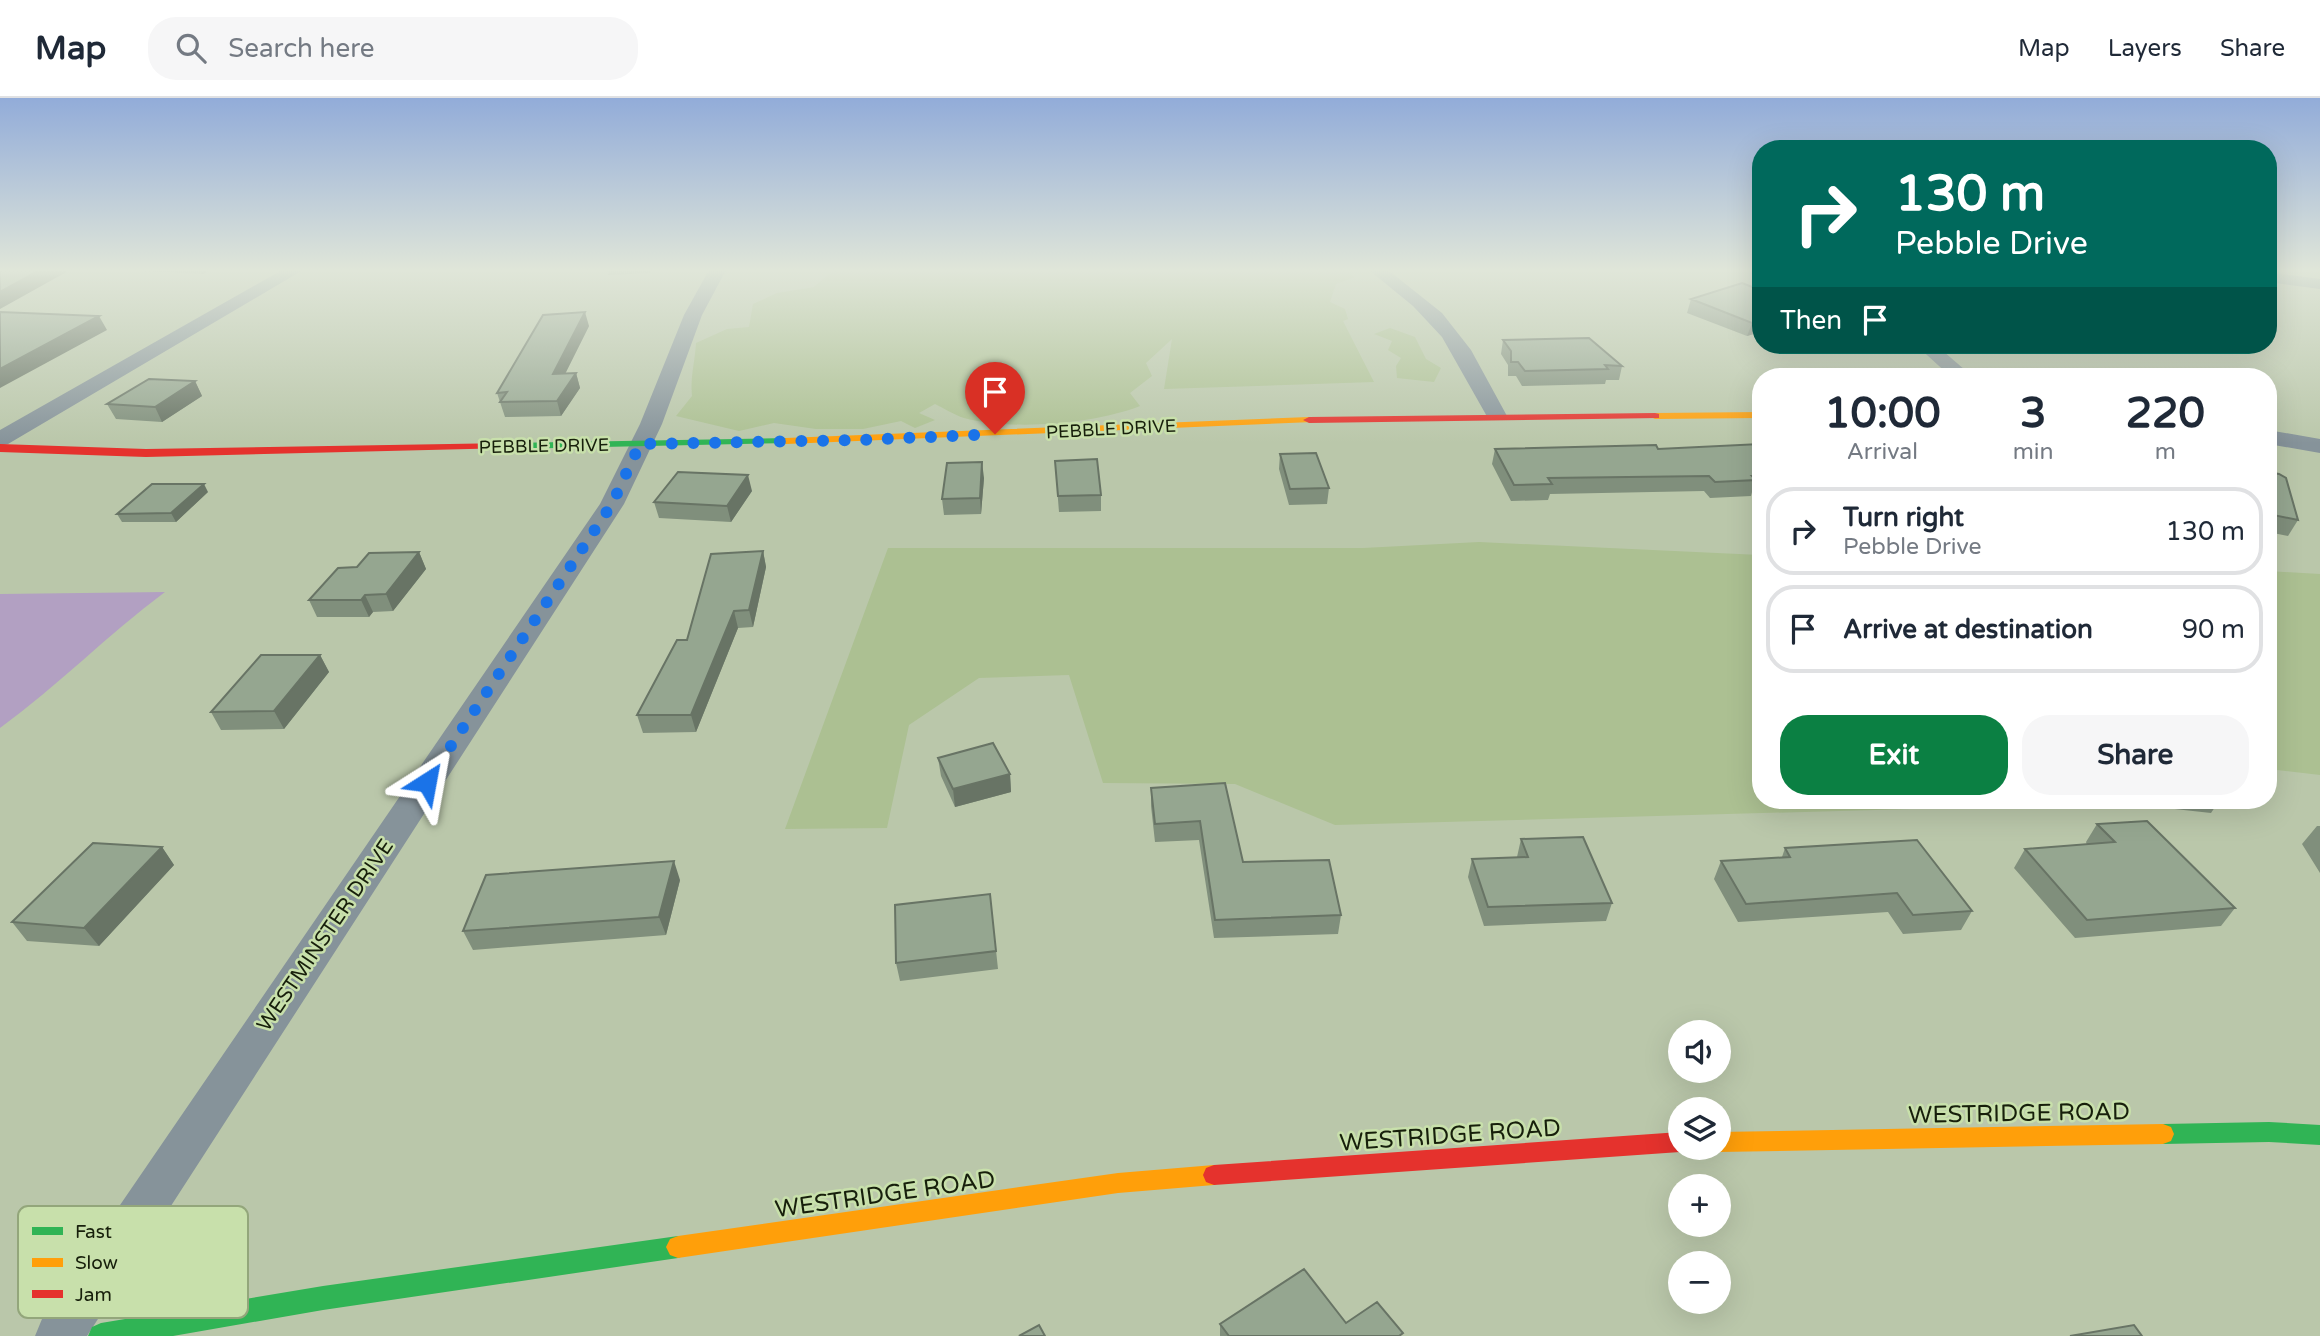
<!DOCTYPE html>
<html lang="en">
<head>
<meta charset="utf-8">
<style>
	:root { --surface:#fff; --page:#f6f6f7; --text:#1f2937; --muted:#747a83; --line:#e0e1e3; --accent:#0b8043 }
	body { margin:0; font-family:"Varela Round",sans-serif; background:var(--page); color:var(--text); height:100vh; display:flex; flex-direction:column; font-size:26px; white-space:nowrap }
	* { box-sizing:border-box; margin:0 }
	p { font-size:23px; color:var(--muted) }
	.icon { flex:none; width:38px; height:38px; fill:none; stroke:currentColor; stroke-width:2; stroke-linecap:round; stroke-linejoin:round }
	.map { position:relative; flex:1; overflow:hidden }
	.details { position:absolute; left:1752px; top:270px; width:525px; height:441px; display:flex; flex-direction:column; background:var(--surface); border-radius:28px; box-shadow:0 7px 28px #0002 }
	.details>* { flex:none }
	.top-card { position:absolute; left:1752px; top:42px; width:525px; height:214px; border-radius:28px; box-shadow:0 7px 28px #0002; background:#00695c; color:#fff; overflow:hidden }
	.tools { position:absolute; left:1668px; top:922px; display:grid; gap:14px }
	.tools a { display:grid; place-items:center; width:63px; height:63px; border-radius:50%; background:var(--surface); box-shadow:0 7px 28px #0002; font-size:35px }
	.pin { position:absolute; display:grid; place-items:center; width:60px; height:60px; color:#fff; margin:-72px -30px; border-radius:50% 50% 50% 0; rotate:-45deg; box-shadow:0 0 7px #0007 }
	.pin .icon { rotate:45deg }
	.me { position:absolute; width:77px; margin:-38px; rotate:34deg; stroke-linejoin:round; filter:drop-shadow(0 0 5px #0008) }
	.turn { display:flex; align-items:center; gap:24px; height:147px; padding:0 28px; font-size:32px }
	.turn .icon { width:91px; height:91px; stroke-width:2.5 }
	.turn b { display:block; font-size:49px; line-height:60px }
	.then { display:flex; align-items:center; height:66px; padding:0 28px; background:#0003; gap:14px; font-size:26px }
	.eta { display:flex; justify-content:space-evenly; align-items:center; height:119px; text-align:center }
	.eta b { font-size:42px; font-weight:700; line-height:49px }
	.cta { display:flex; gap:14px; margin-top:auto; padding:14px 28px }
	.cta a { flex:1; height:80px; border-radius:28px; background:var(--accent); color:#fff; font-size:28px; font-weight:700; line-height:80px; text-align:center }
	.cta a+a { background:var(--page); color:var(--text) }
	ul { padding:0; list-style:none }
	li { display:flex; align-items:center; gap:21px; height:88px; margin:0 14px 10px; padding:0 14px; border:4px solid var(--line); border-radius:28px }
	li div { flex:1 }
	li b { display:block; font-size:26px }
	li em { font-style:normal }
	header { display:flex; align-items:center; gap:42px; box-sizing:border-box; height:98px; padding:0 35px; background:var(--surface); border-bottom:2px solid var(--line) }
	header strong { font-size:33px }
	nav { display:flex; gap:38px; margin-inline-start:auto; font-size:24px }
	.search { width:490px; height:63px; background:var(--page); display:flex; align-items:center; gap:18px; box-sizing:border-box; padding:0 24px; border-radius:28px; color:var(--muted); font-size:26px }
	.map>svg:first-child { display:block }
	.green { fill:#acc092 }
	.water { fill:#b2a0c2 }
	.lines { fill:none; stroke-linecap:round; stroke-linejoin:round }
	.street { fill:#86939a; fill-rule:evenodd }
	.fast { fill:#30b455; fill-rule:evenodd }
	.slow { fill:#ff9f0a; fill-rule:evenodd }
	.jam { fill:#e5322d; fill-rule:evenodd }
	.wall { fill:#808f7c }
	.shaded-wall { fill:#687465 }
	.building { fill:#95a690; stroke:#687465; stroke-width:2 }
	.route { stroke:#1a73e8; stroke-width:12; stroke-dasharray:0 21.6 }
	.labels { text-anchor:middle; stroke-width:5; stroke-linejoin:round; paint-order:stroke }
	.far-street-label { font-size:18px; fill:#171f0b; stroke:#c8e0ab }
	.street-label { font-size:21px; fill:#171f0b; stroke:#c8e0ab }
	.near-street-label { font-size:24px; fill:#171f0b; stroke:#c8e0ab }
	.key { fill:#c8e0ab; stroke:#93a67b; stroke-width:2 }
	.key-label { font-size:19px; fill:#171f0b }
</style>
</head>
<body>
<header>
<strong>Map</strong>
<div class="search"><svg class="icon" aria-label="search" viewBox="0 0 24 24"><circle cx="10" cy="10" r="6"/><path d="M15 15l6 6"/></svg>Search here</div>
<nav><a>Map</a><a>Layers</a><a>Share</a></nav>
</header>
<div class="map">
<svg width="2320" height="1238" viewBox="0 0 2320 1238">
	<rect width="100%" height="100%" fill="#bac7aa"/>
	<path class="green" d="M 834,172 L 1343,172 L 1355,179 L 1336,186 L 1330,204 L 1345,211 L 1348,221 L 1343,223 L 1374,284 L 1164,291 L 1172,241 L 1146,265 L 1152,278 L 1130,295 L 1140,308 C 1094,326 1012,333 964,320 C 954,317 944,310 935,306 L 919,315 L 935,322 L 915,330 L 901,323 L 863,331 L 816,331 L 774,325 L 739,333 L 676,318 L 692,298 C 690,280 695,263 696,245 L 727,231 L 749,229 L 753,206 L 777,195 L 814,189 Z
		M 1390,230 L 1415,239 L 1426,261 L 1441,270 L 1434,284 L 1397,280 L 1396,268 L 1401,260 L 1388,252 L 1392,243 L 1374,236 Z
		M 1479,444 L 1760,457 L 1760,702 L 1982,702 L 1982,709 L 1335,727 L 1235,686 L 1103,685 L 1069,577 L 979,580 L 909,627 L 887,730 L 785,731 L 888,450 L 1363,450 Z
		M 2268,473 L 2320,476 L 2320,677 L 2268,671 Z"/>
	<path class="water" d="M 165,494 C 107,537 58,588 0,630 L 0,496 Z"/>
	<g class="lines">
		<path class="street" d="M 282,172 L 303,172 L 8,346 L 0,348 L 0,332 Z
			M 709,172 L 726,172 L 702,217 L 662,326 L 624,406 L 87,1238 L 35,1238 L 42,1221 L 600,406 L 640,326 L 684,217 Z
			M 1369,172 L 1388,172 L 1442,215 L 1471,252 L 1507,318 L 1503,322 L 1489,322 L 1442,239 L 1413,208 Z
			M 1749,172 L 1760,172 L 1760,178 L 1751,176 Z
			M 2268,174 L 2320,181 L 2320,191 L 2268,184 Z
			M 1916,247 L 1936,247 L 1972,278 L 1950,278 Z
			M 2268,332 L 2320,341 L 2320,355 L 2268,346 Z"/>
		<path class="fast" d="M 786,340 L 792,343 L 790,345 L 509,351 L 503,348 L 509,345 Z
			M 2269,1024 L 2320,1027 L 2320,1047 L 2269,1044 L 2163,1046 L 2155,1043 L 2152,1036 L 2155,1029 L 2163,1026 Z
			M 678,1138 L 686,1141 L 690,1149 L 686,1157 L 678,1160 L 323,1212 L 173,1238 L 88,1238 L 92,1229 L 101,1225 L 323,1188 Z"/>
		<path class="slow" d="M 1760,314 L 1760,320 L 1655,321 L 1649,318 L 1655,315 Z
			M 1309,319 L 1315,322 L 1313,324 L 786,346 L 780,343 L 786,340 Z
			M 2163,1026 L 2171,1029 L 2174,1036 L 2171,1043 L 2163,1046 L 1718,1054 L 1710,1050 L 1718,1050 L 1718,1034 Z
			M 1214,1067 L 1222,1070 L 1225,1077 L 1222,1084 L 1214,1087 L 1118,1095 L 678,1160 L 670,1157 L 666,1149 L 670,1141 L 678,1138 L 1118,1075 Z"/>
		<path class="jam" d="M 1655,315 L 1659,316 L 1659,320 L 1309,325 L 1303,322 L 1309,319 Z
			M 509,345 L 513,346 L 513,350 L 146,359 L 0,354 L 0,346 L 146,351 Z
			M 1680,1034 L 1680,1050 L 1688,1050 L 1680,1054 L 1214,1087 L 1206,1084 L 1203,1077 L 1206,1070 L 1214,1067 Z"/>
	</g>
	<path class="wall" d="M 116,172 L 210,172 L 203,176 Z
		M 607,172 L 652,172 L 651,175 L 608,177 Z
		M 1760,192 L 1760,234 L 1747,238 L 1687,215 L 1691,201 Z
		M 589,228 L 565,276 L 576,275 L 580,290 L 561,318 L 505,319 L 497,295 Z
		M 1503,242 L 1622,268 L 1619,282 L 1606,282 L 1605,286 L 1522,288 L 1516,278 L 1508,278 L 1508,267 L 1501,256 Z
		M 195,283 L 202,298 L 162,324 L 116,321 L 107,306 Z
		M 1760,346 L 1760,394 L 1752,394 L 1751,398 L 1710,400 L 1704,393 L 1550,396 L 1548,402 L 1511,403 L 1492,366 L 1495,351 L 1658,351 Z
		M 1280,356 L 1329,390 L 1327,406 L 1289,407 L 1279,371 Z
		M 1055,363 L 1101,397 L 1101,413 L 1059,414 Z
		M 2268,374 L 2298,422 L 2288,438 L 2268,434 Z
		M 984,380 L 981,416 L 944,417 L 942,401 Z
		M 752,393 L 731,424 L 659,420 L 654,404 Z
		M 208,394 L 176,424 L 122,424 L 117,416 Z
		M 763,453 L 766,469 L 753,529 L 738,530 L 696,634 L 643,635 L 637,617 L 687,542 Z
		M 419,454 L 426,471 L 393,513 L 373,514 L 369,519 L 317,519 L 309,502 L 357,469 Z
		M 320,557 L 329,574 L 284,631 L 221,632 L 211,614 Z
		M 938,660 L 1010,676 L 1011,694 L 955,709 L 941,678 Z
		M 1225,685 L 1243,764 L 1341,817 L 1338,836 L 1214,840 L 1199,742 L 1155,744 L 1151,708 L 1151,690 Z
		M 2101,702 L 2215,702 L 2217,706 L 2211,715 L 2102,703 Z
		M 2097,726 L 2235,810 L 2221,828 L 2075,840 L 2014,770 L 2025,751 L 2087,747 L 2086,744 Z
		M 2317,728 L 2320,728 L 2320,775 L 2302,746 Z
		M 1521,741 L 1612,805 L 1606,823 L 1484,828 L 1468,779 L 1472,761 L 1517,759 Z
		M 162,749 L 174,767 L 99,848 L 27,843 L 12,824 Z
		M 1785,750 L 1972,813 L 1961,832 L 1903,836 L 1888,814 L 1738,824 L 1714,781 L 1721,763 L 1782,759 Z
		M 680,782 L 666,837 L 473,852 L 463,833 Z
		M 990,796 L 998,871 L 900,883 L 896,865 Z
		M 1220,1226 L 1403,1238 L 1220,1238 Z"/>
	<path class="shaded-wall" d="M 40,172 L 70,172 L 0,211 L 0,194 Z
		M 201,172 L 210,172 L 203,176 Z
		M 585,214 L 589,228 L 558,290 L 553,276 Z
		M 99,218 L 107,232 L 0,290 L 0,271 Z
		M 1760,222 L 1760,234 L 1747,238 L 1752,225 Z
		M 576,275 L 580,290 L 561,318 L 557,303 Z
		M 195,283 L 202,298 L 162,324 L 155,309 Z
		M 982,364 L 984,380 L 981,416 L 980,400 Z
		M 748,377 L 752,393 L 731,424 L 727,408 Z
		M 204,386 L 208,394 L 176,424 L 171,415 Z
		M 763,453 L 766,469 L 753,529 L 749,512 Z
		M 419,454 L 426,471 L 393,513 L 386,496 Z
		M 365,497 L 373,514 L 369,519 L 361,502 Z
		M 734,513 L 738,530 L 696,634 L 691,617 Z
		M 320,557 L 329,574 L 284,631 L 274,613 Z
		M 1010,676 L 1011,694 L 955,709 L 953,691 Z
		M 162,749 L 174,767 L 99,848 L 84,830 Z
		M 674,763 L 680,782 L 666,837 L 659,819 Z"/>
	<path class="building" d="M 0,172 L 40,172 L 0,194 Z
		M 2268,172 L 2274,172 L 2274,173 L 2269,201 L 2268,201 Z
		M 1742,185 L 1760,192 L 1760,222 L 1752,225 L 1691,201 Z
		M 0,214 L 99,218 L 0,271 Z
		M 585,214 L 553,276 L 576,275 L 557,303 L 500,304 L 507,294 L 497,295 L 543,217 Z
		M 1589,240 L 1622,268 L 1605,267 L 1608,271 L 1525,273 L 1518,264 L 1511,264 L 1511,253 L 1503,242 Z
		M 149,281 L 195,283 L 155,309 L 107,306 Z
		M 1760,346 L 1760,378 L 1752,378 L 1756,382 L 1715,384 L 1709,378 L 1548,380 L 1552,386 L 1514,387 L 1495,351 L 1656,347 L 1658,351 Z
		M 1316,355 L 1329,390 L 1290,391 L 1280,356 Z
		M 1097,361 L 1101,397 L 1058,398 L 1055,363 Z
		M 982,364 L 980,400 L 942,401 L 947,365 Z
		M 678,374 L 748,377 L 727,408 L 654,404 Z
		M 2268,374 L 2279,376 L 2286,380 L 2298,422 L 2268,416 Z
		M 152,386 L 204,386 L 171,415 L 117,416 Z
		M 763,453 L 749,512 L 734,513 L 691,617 L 637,617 L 677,542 L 687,542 L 711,456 Z
		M 419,454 L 386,496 L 365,497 L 361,502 L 309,502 L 338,470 L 357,469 L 369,455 Z
		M 261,557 L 320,557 L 274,613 L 211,614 Z
		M 993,645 L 1010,676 L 953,691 L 938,660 Z
		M 1225,685 L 1243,764 L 1329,762 L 1341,817 L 1215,822 L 1200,723 L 1155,726 L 1151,690 Z
		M 2180,702 L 2215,702 L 2217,706 Z
		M 2147,723 L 2235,810 L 2087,822 L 2025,751 L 2115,744 L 2097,726 Z
		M 1583,739 L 1612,805 L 1488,809 L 1472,761 L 1528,759 L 1521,741 Z
		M 1917,742 L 1972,813 L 1913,817 L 1897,795 L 1746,806 L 1721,763 L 1790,759 L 1785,750 Z
		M 93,745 L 162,749 L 84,830 L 12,824 Z
		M 674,763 L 659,819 L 463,833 L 486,777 Z
		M 990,796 L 996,853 L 896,865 L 895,807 Z
		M 1304,1171 L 1346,1225 L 1377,1204 L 1403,1235 L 1399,1238 L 1229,1238 L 1220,1226 Z
		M 1039,1227 L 1045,1238 L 1019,1238 Z
		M 2134,1227 L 2142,1238 L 2070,1238 Z"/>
	<linearGradient id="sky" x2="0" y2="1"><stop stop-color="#92acd9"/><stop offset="0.5" stop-color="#e0e6d9"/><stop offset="1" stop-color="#e0e6d9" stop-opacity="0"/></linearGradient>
	<rect width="2320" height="345" fill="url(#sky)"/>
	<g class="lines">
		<path class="route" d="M 427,684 L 612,406 L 640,346 L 862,342 L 995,336"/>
	</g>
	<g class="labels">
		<g class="far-street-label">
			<text transform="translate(1111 331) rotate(-3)" y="6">PEBBLE DRIVE</text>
			<text transform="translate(544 348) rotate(-1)" y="6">PEBBLE DRIVE</text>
		</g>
		<g class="street-label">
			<text transform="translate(325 837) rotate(-56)" y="7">WESTMINSTER DRIVE</text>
		</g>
		<g class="near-street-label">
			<text transform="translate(2019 1015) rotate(-1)" y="8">WESTRIDGE ROAD</text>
			<text transform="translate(1450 1037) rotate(-4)" y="8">WESTRIDGE ROAD</text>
			<text transform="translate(885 1096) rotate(-8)" y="8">WESTRIDGE ROAD</text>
		</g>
	</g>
	<rect x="18" y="1108" width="230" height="112" rx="10" class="key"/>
	<rect x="32" y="1129" width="31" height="8" fill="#30b455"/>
	<rect x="32" y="1160" width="31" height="9" fill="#ff9f0a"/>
	<rect x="32" y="1192" width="31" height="8" fill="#e5322d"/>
	<g class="key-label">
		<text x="75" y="1140">Fast</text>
		<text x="75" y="1171">Slow</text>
		<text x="75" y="1203">Jam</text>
	</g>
</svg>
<div class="tools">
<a><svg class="icon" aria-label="sound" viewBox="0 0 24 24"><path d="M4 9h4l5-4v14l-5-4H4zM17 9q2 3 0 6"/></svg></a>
<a><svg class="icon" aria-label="layers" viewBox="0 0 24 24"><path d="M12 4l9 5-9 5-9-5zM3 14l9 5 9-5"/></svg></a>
<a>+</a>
<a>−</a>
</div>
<div class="pin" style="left:995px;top:336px;background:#d93025"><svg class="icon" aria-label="arrive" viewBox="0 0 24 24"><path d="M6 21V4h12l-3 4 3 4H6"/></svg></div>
<svg class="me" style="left:427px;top:684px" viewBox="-20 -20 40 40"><path d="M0-17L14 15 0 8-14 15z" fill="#1a73e8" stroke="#fff" stroke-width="4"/></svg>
<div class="top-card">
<div class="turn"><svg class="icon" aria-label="right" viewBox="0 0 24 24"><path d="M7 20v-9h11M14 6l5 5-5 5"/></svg><div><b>130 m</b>Pebble Drive</div></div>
<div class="then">Then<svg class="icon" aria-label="arrive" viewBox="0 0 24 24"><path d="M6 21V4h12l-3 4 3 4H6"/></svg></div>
</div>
<section class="details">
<div class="eta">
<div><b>10:00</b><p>Arrival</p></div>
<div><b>3</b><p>min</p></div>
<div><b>220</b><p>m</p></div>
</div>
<ul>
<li><svg class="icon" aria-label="right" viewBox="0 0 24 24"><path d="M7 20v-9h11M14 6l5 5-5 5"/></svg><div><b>Turn right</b><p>Pebble Drive</p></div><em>130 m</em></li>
<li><svg class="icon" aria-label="arrive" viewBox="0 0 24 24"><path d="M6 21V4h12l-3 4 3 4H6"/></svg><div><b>Arrive at destination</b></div><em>90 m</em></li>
</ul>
<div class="cta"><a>Exit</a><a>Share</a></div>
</section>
</div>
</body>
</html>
